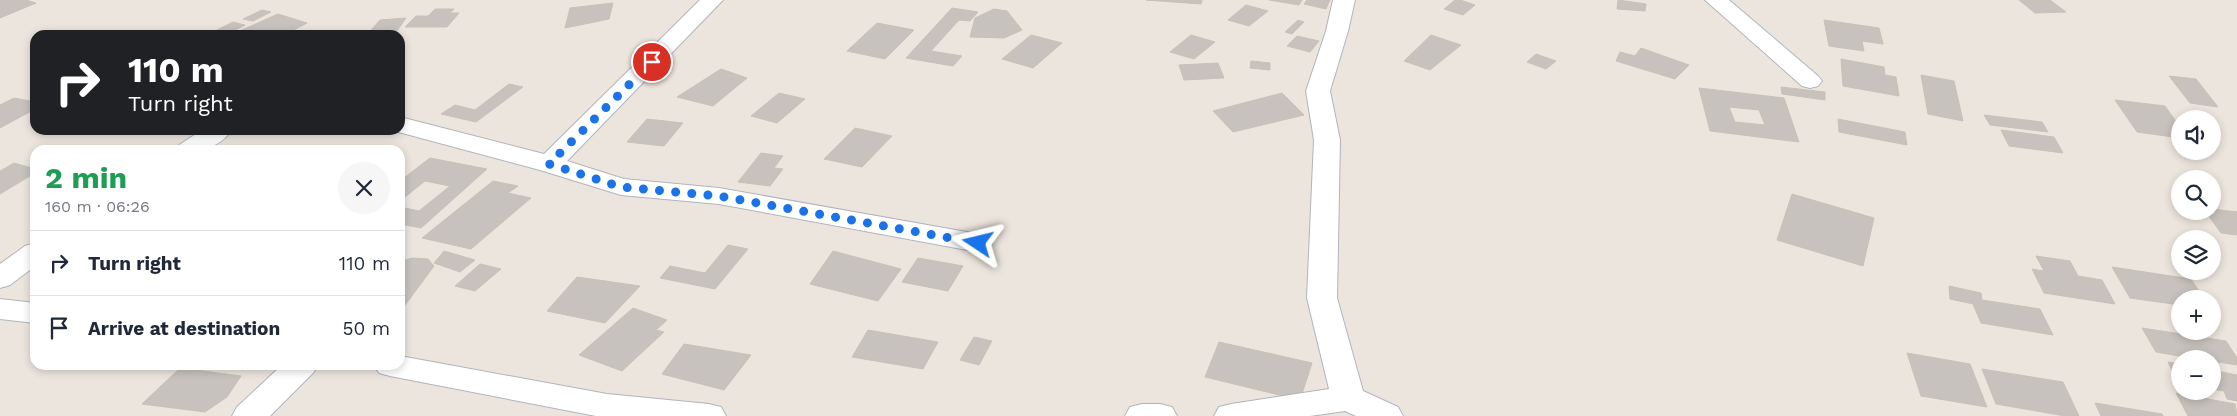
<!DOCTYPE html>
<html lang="en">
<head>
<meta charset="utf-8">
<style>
	:root { --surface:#fff; --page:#f6f6f7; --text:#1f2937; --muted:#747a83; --line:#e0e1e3 }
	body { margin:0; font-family:"Work Sans",sans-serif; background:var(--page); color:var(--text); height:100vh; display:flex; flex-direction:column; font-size:19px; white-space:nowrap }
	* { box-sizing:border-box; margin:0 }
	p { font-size:16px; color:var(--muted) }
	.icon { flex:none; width:28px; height:28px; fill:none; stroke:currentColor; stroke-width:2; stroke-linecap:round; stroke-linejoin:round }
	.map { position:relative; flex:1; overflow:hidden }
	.drawer { position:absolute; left:30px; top:145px; width:375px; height:225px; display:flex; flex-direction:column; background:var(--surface); border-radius:15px; box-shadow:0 2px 8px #0003 }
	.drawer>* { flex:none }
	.guide { position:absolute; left:30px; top:30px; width:375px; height:105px; border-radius:15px; box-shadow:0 2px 8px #0003; background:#202124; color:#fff; overflow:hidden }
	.tools { position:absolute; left:2171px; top:110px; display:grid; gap:10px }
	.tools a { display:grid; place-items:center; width:50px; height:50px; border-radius:50%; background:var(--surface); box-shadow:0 2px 8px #0003; font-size:25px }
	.pin { position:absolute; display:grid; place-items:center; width:42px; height:42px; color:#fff; margin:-21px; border:2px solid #fff; border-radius:50%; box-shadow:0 1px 5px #0007 }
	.me { position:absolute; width:55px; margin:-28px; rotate:280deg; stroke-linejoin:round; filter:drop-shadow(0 0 4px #0008) }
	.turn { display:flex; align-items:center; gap:18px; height:105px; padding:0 15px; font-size:22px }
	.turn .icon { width:65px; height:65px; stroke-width:2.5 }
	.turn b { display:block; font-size:35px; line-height:42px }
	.round { display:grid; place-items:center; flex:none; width:52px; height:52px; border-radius:26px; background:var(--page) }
	.headline { display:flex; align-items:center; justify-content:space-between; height:85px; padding:0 15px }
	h1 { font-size:30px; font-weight:700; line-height:38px; color:#1e9e55 }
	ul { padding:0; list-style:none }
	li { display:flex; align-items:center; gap:15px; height:65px; padding:0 15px; border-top:1px solid var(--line) }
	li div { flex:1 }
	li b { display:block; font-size:19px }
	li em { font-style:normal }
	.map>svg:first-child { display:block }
	.building { fill:#c7c2bd; stroke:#c7c1b7; fill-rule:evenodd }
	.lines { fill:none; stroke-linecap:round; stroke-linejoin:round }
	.minor-casing { stroke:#b1b4bd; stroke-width:2 }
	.minor { fill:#fff; fill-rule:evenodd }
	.route { stroke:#1a73e8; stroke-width:9; stroke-dasharray:0 16.2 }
</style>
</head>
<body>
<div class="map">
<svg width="2237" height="416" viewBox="0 0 2237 416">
	<rect width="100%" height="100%" fill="#ece5de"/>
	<path class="building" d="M 0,0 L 26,0 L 36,3 L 0,18 Z
		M 1146,0 L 1202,0 L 1201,4 Z
		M 1269,0 L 1302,0 L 1299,5 Z
		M 1307,0 L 1330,0 L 1326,9 L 1304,4 Z
		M 1455,0 L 1460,0 L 1475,5 L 1463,15 L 1444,9 Z
		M 1618,0 L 1646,4 L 1645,11 L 1617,9 Z
		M 2019,0 L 2050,0 L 2066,12 L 2035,13 Z
		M 613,3 L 609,19 L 565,28 L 570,8 Z
		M 1246,5 L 1268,11 L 1249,26 L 1228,20 Z
		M 952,8 L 978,12 L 970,21 L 959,20 L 931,51 L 962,56 L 953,66 L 906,58 Z
		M 435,9 L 454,9 L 450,13 L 459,13 L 447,27 L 405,27 L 416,16 L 428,16 Z
		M 994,9 L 1007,11 L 1022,30 L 1004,38 L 970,37 L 975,18 Z
		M 262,10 L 271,12 L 253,21 L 243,19 Z
		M 278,14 L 307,23 L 284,35 L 233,34 Z
		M 406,18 L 394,35 L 367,35 L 380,20 Z
		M 1298,20 L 1304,22 L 1292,34 L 1285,32 Z
		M 1824,20 L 1879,28 L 1883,44 L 1862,41 L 1864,51 L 1829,46 Z
		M 233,22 L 245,25 L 226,35 L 207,35 Z
		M 877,23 L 914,30 L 885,59 L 847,51 Z
		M 1031,35 L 1062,43 L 1033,68 L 1002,59 Z
		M 1191,35 L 1215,42 L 1194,59 L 1170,52 Z
		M 1431,35 L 1461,45 L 1430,70 L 1404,61 Z
		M 1297,36 L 1319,41 L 1310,52 L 1287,46 Z
		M 1641,48 L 1689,65 L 1675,79 L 1616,61 L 1620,52 L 1635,56 Z
		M 1536,54 L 1556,61 L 1546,69 L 1527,62 Z
		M 1841,59 L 1884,67 L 1885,75 L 1896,77 L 1899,96 L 1843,86 Z
		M 1251,61 L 1270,63 L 1270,70 L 1250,68 Z
		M 1218,63 L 1224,78 L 1184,80 L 1179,65 Z
		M 721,69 L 747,78 L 713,106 L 677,97 Z
		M 1921,75 L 1954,81 L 1963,121 L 1928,114 Z
		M 2169,76 L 2196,79 L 2218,107 L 2190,103 Z
		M 509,84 L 523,87 L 476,122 L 441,114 L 455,105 L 475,110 Z
		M 1781,87 L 1825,92 L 1825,100 L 1782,94 Z
		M 1699,88 L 1784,98 L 1799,142 L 1710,131 ZM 1729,107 L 1759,110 L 1765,125 L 1735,122 Z
		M 779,93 L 805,99 L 777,123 L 751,116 Z
		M 1282,93 L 1304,115 L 1233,132 L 1213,111 Z
		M 14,98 L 35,102 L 35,109 L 0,128 L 0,105 Z
		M 2115,100 L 2165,106 L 2180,127 L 2180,138 L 2137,132 Z
		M 1984,115 L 2042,122 L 2048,132 L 1990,125 Z
		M 647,119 L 683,123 L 664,146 L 627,142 Z
		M 1838,119 L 1905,132 L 1907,145 L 1839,132 Z
		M 855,128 L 892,136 L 862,167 L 824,159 Z
		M 2001,130 L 2054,137 L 2063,153 L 2009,146 Z
		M 761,153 L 783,156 L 774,168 L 783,169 L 770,186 L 738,182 Z
		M 430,158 L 487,169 L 421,228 L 400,224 L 400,207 L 419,211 L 450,186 L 425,181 L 400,201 L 400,181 Z
		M 14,163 L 35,169 L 35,173 L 0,194 L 0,171 Z
		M 493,181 L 518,186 L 508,193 L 531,198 L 471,249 L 422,238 Z
		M 1792,194 L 1874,218 L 1863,266 L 1777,240 Z
		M 2212,209 L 2237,212 L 2237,235 L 2221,233 L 2205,211 L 2212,211 Z
		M 728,245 L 748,249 L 715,289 L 660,278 L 670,266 L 705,273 Z
		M 444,251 L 475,260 L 460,272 L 434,263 Z
		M 833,251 L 901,269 L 878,301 L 810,284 Z
		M 2036,256 L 2070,261 L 2078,276 L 2102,280 L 2115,304 L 2044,293 L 2032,269 L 2044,271 Z
		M 413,258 L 428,259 L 434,266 L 400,312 L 400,261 Z
		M 918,258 L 963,266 L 948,291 L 902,282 Z
		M 480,264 L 501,269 L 475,291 L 455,286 Z
		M 2112,267 L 2191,279 L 2204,299 L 2180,299 L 2180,305 L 2130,298 Z
		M 577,277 L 640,286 L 605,323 L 547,311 Z
		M 1949,286 L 1981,293 L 1982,300 L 2040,309 L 2053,335 L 1981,323 L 1973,304 L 1950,299 Z
		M 633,308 L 667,320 L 656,330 L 664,332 L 622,371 L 579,355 Z
		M 2142,328 L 2226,341 L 2237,358 L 2237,365 L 2212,361 L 2212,359 L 2196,359 L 2156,352 Z
		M 868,330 L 938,342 L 923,369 L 852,357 Z
		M 974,337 L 992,341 L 979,365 L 960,360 Z
		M 1219,342 L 1312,363 L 1300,400 L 1205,377 Z
		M 684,344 L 751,355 L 724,390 L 662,374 Z
		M 1907,353 L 1970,364 L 1987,407 L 1921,396 Z
		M 2168,362 L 2180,364 L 2180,383 L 2178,383 Z
		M 180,368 L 241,376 L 227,397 L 205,412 L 142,404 Z
		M 1982,369 L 2063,382 L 2079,416 L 2065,416 L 1996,404 Z
		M 2212,370 L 2237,375 L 2237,401 L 2227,399 L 2224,391 L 2212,389 Z
		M 2176,393 L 2235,404 L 2237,416 L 2188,416 Z
		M 2095,403 L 2162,414 L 2163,416 L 2101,416 Z"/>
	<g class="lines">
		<defs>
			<path id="minor" d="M 700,0 L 723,0 L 567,161 L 624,179 L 719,188 L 978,234 L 988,237 L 992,243 L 988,249 L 978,252 L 719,204 L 621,195 L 540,170 L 391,130 L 400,130 L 400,117 L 544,154 Z
				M 1333,0 L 1355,0 L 1348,31 L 1330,91 L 1340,140 L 1337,298 L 1363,391 L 1398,407 L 1403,416 L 1356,416 L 1345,411 L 1310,416 L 1214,416 L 1219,407 L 1231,404 L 1329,389 L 1307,298 L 1314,140 L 1306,91 L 1326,31 Z
				M 1705,0 L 1729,0 L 1818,76 L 1822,81 L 1818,86 L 1810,88 L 1802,86 Z
				M 202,130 L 232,130 C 217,151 198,150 175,150 L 179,145 Z
				M 35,243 L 35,266 L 10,285 L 0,288 L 0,264 L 25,246 Z
				M 0,299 L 35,303 L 35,323 L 0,319 Z
				M 400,356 L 607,394 L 709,404 L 721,407 L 726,416 L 596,416 L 390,376 L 379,373 L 374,365 L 400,365 Z
				M 282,365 L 318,365 L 313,373 L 270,416 L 232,416 L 237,407 Z
				M 1142,404 L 1160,404 L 1172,407 L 1177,416 L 1125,416 L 1130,407 Z"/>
		</defs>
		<use href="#minor" class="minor-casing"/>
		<use href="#minor" class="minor"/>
	</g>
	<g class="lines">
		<path class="route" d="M 652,62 L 549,164 L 621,187 L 719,196 L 978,243"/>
	</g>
</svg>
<div class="tools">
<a><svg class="icon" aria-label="sound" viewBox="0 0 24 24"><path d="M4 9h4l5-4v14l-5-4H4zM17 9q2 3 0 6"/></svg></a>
<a><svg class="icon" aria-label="search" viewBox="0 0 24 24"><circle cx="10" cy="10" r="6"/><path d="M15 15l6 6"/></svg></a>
<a><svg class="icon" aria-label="layers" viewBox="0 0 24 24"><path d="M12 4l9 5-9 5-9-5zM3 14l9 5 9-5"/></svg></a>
<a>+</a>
<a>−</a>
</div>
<div class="pin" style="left:652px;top:62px;background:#d93025"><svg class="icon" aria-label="arrive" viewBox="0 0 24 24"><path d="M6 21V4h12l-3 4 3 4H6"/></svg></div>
<svg class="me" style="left:978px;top:243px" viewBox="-20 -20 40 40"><path d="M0-17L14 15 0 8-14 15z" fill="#1a73e8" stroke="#fff" stroke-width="4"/></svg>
<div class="guide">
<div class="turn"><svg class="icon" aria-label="right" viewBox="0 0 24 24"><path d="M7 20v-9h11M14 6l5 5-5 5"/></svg><div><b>110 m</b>Turn right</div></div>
</div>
<section class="drawer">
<div class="headline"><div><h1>2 min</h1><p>160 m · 06:26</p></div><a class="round"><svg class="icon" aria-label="close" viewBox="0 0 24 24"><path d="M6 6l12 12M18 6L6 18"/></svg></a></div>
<ul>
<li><svg class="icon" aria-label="right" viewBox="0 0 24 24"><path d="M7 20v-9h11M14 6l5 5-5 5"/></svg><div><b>Turn right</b></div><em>110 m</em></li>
<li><svg class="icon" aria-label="arrive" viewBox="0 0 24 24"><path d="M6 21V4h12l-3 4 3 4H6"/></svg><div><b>Arrive at destination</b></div><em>50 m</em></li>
</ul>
</section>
</div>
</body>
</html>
